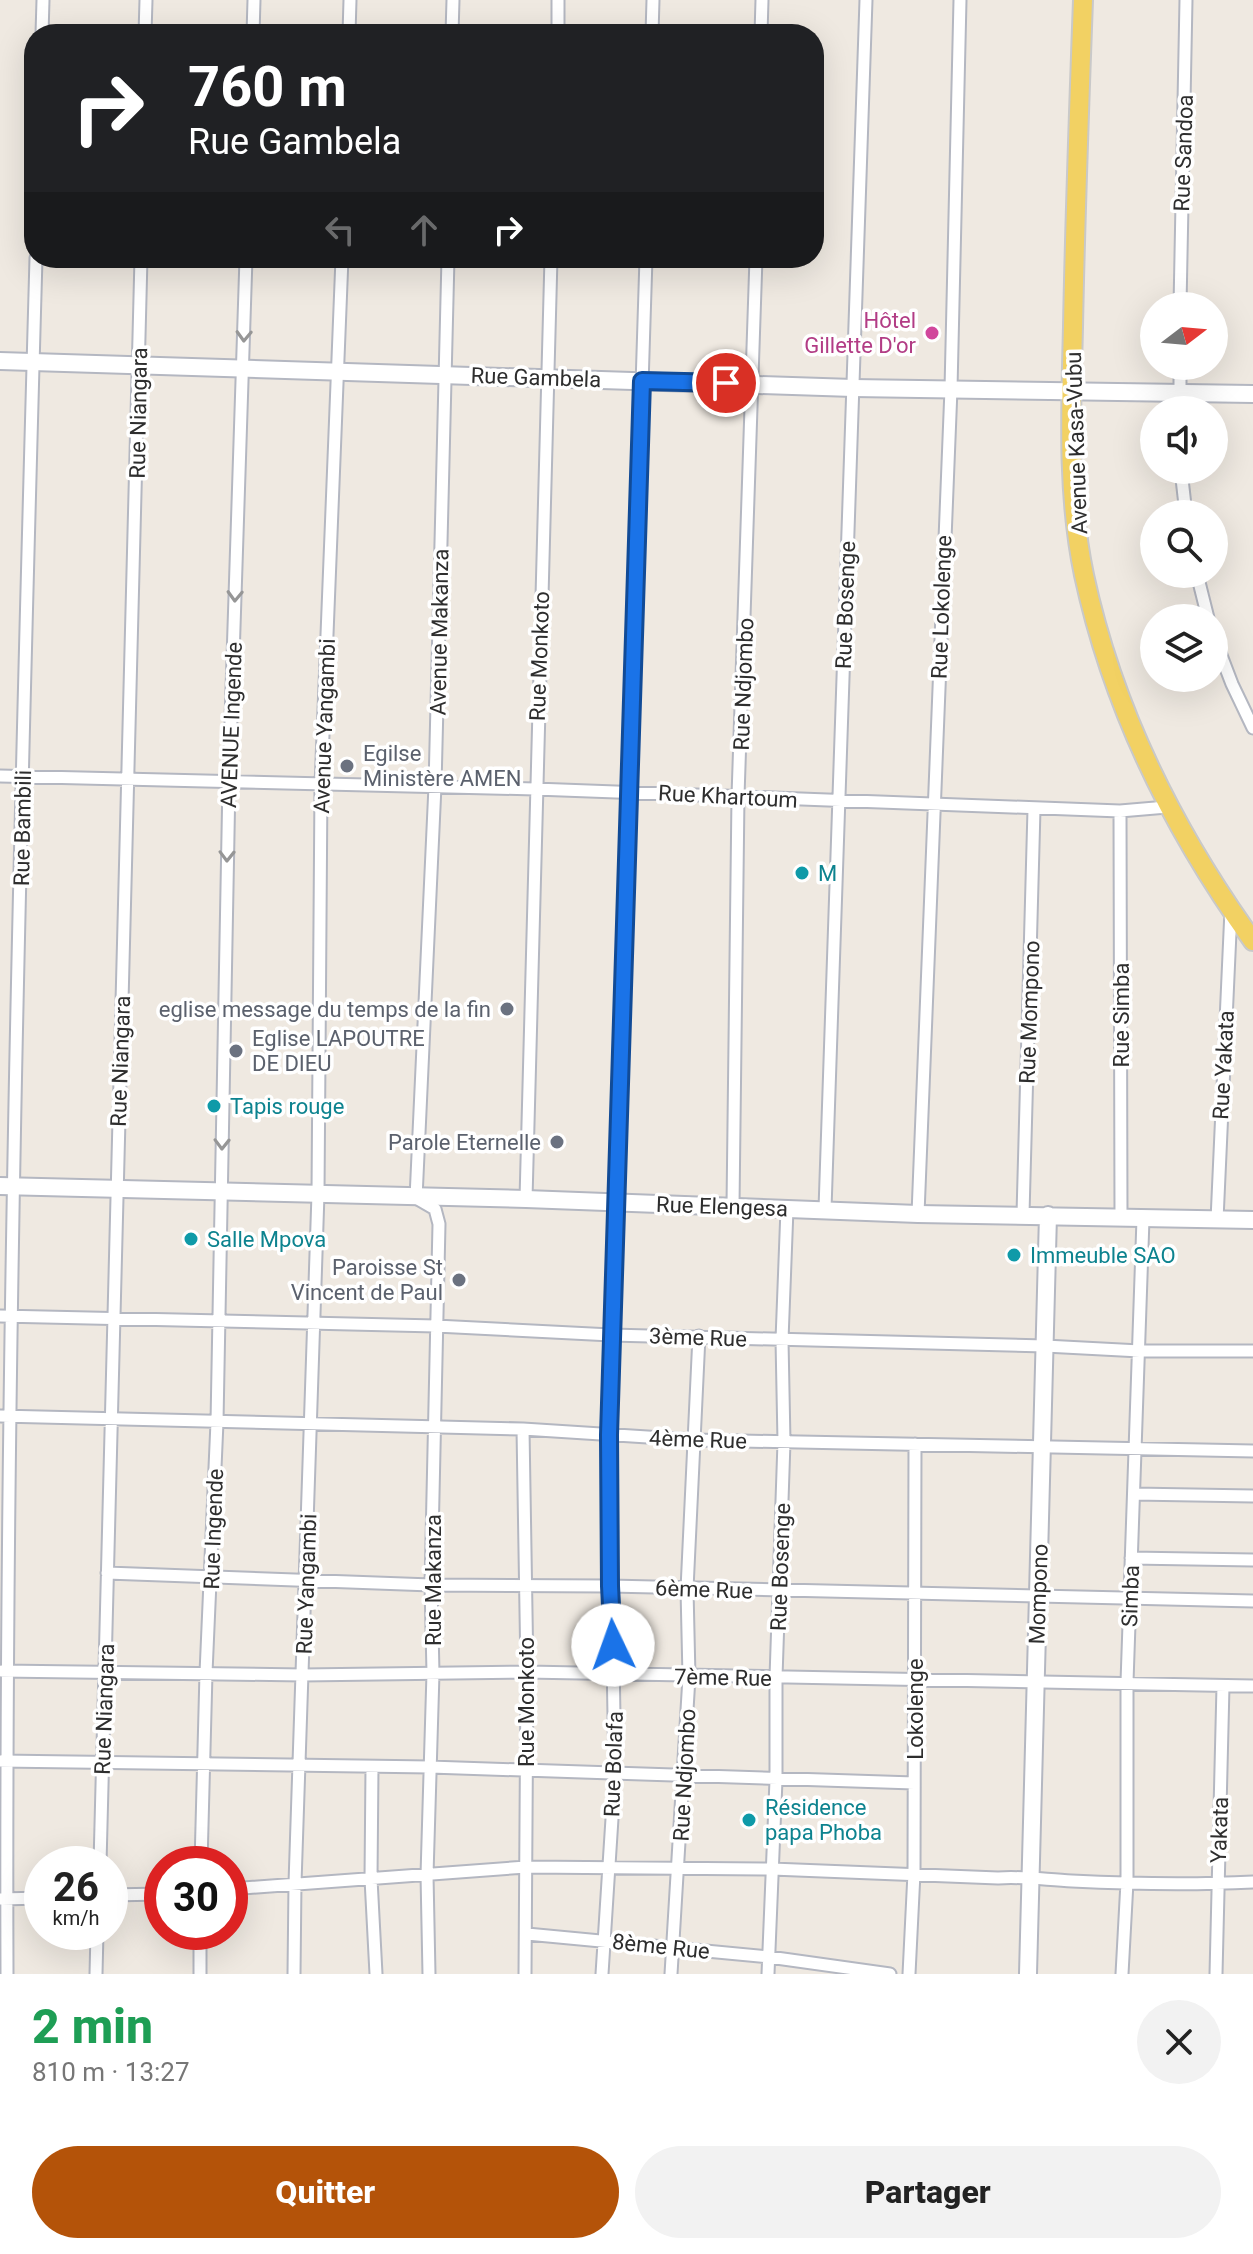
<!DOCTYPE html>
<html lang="fr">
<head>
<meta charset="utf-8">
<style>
	:root { --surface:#fff; --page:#f2f2f2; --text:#222; --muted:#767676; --accent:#b45309 }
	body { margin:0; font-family:Roboto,sans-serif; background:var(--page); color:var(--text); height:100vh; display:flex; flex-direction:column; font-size:30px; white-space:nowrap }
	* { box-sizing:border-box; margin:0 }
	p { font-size:26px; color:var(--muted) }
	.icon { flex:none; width:44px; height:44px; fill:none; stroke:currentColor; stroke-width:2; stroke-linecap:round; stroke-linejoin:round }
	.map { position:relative; height:1974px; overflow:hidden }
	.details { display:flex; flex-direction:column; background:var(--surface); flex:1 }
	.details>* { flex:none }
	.hud { position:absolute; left:24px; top:24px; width:800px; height:244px; border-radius:32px; box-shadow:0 8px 32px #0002; background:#202124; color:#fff; overflow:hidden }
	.needle { width:52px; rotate:74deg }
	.controls { position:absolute; left:1140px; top:292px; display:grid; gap:16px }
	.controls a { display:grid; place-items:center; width:88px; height:88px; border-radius:50%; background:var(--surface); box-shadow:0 8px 32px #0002; font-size:40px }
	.speed { position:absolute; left:24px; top:1846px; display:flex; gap:16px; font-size:40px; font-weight:700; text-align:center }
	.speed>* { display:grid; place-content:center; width:104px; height:104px; border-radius:50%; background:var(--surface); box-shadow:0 8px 32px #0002; line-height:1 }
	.speed small { font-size:20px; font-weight:400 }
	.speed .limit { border:12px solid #d22; background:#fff; color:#111 }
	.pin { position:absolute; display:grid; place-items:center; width:68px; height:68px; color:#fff; margin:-34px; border:4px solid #fff; border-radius:50%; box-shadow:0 2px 8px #0007 }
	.me { position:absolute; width:88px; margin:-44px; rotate:357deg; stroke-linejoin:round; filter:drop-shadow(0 0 6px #0008) }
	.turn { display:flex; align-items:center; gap:28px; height:168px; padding:0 32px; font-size:36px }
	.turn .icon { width:104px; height:104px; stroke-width:2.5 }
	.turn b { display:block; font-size:56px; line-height:68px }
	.lanes { display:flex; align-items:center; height:76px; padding:0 32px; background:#0003; justify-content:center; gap:40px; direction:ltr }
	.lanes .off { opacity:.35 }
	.round { display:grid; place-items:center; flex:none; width:84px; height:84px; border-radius:42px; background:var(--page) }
	.summary { display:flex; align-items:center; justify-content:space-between; height:136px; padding:0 32px }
	h1 { font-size:48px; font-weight:800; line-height:60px; color:#1e9e55 }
	.cta { display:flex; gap:16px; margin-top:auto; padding:16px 32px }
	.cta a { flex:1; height:92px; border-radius:48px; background:var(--accent); color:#fff; font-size:32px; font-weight:800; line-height:92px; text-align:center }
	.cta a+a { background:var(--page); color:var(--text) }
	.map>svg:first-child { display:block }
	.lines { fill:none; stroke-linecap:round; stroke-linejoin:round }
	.street-casing { stroke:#b4b7c1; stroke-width:15 }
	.secondary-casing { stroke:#b4b7c1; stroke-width:20 }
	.primary-casing { stroke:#c9c9c9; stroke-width:22 }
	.street { stroke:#fff; stroke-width:11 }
	.secondary { stroke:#fff; stroke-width:16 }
	.primary { stroke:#f2d163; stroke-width:18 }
	.oneway { stroke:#969696 }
	.route-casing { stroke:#114b97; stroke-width:20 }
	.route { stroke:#1a73e8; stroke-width:14 }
	.hotel-dot { fill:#d1479c; stroke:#fff; stroke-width:3 }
	.worship-dot { fill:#6b7280; stroke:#fff; stroke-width:3 }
	.culture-dot { fill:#0f9aa8; stroke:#fff; stroke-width:3 }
	.labels { text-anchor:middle; stroke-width:7; stroke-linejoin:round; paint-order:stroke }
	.street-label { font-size:22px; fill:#2e2e2e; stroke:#fff }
	.hotel-label { font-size:22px; fill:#b23c85; stroke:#fff; text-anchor:end }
	.worship-label { font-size:22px; fill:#5b616d; stroke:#fff; text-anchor:end }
	.culture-label { font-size:22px; fill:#0d838f; stroke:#fff; text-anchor:start }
</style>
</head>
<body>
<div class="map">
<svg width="1253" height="1974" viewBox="0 0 1253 1974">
	<rect width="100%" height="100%" fill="#efe9e1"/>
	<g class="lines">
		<defs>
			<path id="street" d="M 42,34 L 43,0
				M 145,34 L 146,0
				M 253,34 L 254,0
				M 349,34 L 350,0
				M 452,34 L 453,0
				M 558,34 L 558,0
				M 652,34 L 653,0
				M 761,34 L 762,0
				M 1180,306 L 1186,0
				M 1180,366 L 1180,410
				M 1181,470 L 1186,514
				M 1197,574 L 1208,618
				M 1214,637 L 1232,684 L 1253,728
				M 0,776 L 535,789 L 1120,811 L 1167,807
				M 1120,811 L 1121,1218
				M 526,1199 L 551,258
				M 733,1206 L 738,796 L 756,258
				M 825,1209 L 866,0
				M 918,1214 L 951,389 L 960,0
				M 1023,1214 L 1034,809
				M 1217,1220 L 1231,910
				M 0,1316 L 436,1326 L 611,1335 L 1045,1346 L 1140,1351 L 1253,1351
				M 0,1416 L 523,1429 L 694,1440 L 1253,1451
				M 523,1429 L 527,1672 L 525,1974
				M 1134,1494 L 1253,1496
				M 1131,1558 L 1253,1560
				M 107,1573 L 431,1585 L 610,1586 L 1253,1601
				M 2,1671 L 303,1675 L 527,1672 L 1253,1686
				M 1,1761 L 430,1767 L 914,1783
				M 372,1767 L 371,1879 L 376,1974
				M 100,1864 L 141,258
				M 201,1864 L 206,1673 L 217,1422 L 229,781 L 246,258
				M 230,1889 L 526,1867 L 772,1869 L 998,1878 C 1023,1876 1047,1880 1072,1881 C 1132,1884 1193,1885 1253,1882
				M 110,1895 L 162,1894
				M 1,1899 L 42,1898
				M 527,1934 L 769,1957 L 890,1974
				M 7,1974 C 5,1402 20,830 36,258
				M 96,1974 L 97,1932
				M 200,1974 L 200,1932
				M 294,1974 L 295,1883 L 318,1194 L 321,785 L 342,258
				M 429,1974 L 427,1875 L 433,1673 L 431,1585 L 439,1224 L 435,1209 L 416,1198 L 435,786 L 448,258
				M 602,1974 L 615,1772 L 609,1435 L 646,258
				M 671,1974 L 689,1677 L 687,1589 L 699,1336
				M 768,1974 L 776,1780 L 776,1677 L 784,1442 L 782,1340 L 787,1209
				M 909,1974 L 914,1873 L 915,1444
				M 1122,1974 L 1127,1882 L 1127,1682 L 1143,1219
				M 1216,1974 L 1223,1686"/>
			<path id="secondary" d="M 0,361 L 853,388 L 1253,394
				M 0,1186 L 526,1199 L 918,1214 L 1253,1220
				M 1028,1974 L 1048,1215"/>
			<path id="primary" d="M 1083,0 C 1079,109 1075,218 1073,327 C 1071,409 1067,494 1084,575 C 1113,710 1173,830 1253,941"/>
		</defs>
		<use href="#street" class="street-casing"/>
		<use href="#secondary" class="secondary-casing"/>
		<use href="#primary" class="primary-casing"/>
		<use href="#street" class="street"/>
		<use href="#secondary" class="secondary"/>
		<use href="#primary" class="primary"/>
	</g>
	<defs><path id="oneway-chevron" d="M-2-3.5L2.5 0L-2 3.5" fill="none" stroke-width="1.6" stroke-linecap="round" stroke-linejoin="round" transform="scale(2)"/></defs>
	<g class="oneway">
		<use href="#oneway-chevron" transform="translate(244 336) rotate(92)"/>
		<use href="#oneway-chevron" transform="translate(235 596) rotate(92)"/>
		<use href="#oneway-chevron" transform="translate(227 856) rotate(91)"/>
		<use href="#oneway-chevron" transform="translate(222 1144) rotate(91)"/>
	</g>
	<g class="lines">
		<defs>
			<path id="route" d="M 613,1645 L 610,1586 L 609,1435 L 642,381 L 726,383"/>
		</defs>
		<use href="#route" class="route-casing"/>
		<use href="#route" class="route"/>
	</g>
	<circle class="hotel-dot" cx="932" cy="333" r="8"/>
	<g class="worship-dot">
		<circle cx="347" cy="766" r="8"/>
		<circle cx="507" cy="1009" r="8"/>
		<circle cx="236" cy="1051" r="8"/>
		<circle cx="557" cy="1142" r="8"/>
		<circle cx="459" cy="1280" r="8"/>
	</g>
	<g class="culture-dot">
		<circle cx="802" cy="873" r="8"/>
		<circle cx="214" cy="1106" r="8"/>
		<circle cx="191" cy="1239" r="8"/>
		<circle cx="1014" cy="1255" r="8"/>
		<circle cx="749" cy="1820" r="8"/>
	</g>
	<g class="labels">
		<g class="street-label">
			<text transform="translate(1183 153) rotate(-88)" y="8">Rue Sandoa</text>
			<text transform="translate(536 377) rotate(2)" y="8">Rue Gambela</text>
			<text transform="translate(138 413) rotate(-89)" y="8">Rue Niangara</text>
			<text transform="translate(1076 443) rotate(-92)" y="8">Avenue Kasa-Vubu</text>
			<text transform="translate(845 605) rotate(-88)" y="8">Rue Bosenge</text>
			<text transform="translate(941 607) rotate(-88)" y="8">Rue Lokolenge</text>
			<text transform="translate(439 632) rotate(-89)" y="8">Avenue Makanza</text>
			<text transform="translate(539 656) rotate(-88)" y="8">Rue Monkoto</text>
			<text transform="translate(743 684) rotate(-88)" y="8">Rue Ndjombo</text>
			<text transform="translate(231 725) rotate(-88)" y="8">AVENUE Ingende</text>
			<text transform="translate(324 726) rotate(-88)" y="8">Avenue Yangambi</text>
			<text transform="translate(728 796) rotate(3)" y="8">Rue Khartoum</text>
			<text transform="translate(22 828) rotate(-89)" y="8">Rue Bambili</text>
			<text transform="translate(1029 1012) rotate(-88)" y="8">Rue Mompono</text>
			<text transform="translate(1121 1015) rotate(-90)" y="8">Rue Simba</text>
			<text transform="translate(120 1061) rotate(-88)" y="8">Rue Niangara</text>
			<text transform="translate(1223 1065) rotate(-87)" y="8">Rue Yakata</text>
			<text transform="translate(722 1206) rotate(2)" y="8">Rue Elengesa</text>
			<text transform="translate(698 1337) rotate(2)" y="8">3ème Rue</text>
			<text transform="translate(698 1439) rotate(2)" y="8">4ème Rue</text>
			<text transform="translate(213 1529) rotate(-88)" y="8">Rue Ingende</text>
			<text transform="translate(780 1567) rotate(-88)" y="8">Rue Bosenge</text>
			<text transform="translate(433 1580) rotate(-90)" y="8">Rue Makanza</text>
			<text transform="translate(306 1584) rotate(-88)" y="8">Rue Yangambi</text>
			<text transform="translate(704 1589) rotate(2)" y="8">6ème Rue</text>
			<text transform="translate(1038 1594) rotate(-88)" y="8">Mompono</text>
			<text transform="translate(1130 1596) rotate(-88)" y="8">Simba</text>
			<text transform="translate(723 1677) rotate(1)" y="8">7ème Rue</text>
			<text transform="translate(526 1702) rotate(-90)" y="8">Rue Monkoto</text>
			<text transform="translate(104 1709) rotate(-88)" y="8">Rue Niangara</text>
			<text transform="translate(915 1709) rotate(-90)" y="8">Lokolenge</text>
			<text transform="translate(613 1764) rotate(-88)" y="8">Rue Bolafa</text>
			<text transform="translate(684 1775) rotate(-87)" y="8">Rue Ndjombo</text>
			<text transform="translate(1219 1830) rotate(-88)" y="8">Yakata</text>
			<text transform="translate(661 1946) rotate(6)" y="8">8ème Rue</text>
		</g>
		<g class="hotel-label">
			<text x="916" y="328">Hôtel<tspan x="916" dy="25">Gillette D'or</tspan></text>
		</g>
		<g class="worship-label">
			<text x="363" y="761" text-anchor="start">Egilse<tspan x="363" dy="25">Ministère AMEN</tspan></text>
			<text x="491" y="1017">eglise message du temps de la fin</text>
			<text x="252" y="1046" text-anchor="start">Eglise LAPOUTRE<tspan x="252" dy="25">DE DIEU</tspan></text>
			<text x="541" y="1150">Parole Eternelle</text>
			<text x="443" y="1275">Paroisse St<tspan x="443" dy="25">Vincent de Paul</tspan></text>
		</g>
		<g class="culture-label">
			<text x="818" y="881">M</text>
			<text x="230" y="1114">Tapis rouge</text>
			<text x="207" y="1247">Salle Mpova</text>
			<text x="1030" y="1263">Immeuble SAO</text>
			<text x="765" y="1815">Résidence<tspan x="765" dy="25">papa Phoba</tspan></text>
		</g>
	</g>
</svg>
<div class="controls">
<a><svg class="needle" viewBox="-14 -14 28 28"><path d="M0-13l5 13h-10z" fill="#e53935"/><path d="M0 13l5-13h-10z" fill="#767676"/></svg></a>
<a><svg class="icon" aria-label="sound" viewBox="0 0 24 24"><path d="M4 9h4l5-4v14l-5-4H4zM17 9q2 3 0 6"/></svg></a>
<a><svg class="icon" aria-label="search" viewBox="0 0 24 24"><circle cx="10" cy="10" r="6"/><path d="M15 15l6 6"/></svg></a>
<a><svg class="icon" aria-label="layers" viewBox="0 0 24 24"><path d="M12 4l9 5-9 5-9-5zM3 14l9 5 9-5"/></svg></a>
</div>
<div class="speed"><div>26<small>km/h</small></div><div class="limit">30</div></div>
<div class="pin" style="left:726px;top:383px;background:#d93025"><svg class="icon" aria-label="arrive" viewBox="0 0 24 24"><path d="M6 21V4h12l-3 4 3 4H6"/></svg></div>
<svg class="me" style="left:613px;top:1645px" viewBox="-20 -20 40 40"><circle r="19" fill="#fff"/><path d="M0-13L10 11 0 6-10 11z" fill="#1a73e8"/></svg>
<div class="hud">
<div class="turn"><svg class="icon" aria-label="right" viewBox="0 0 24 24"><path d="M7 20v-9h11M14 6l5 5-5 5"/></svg><div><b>760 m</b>Rue Gambela</div></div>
<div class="lanes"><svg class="icon off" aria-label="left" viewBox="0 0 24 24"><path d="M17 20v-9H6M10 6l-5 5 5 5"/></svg><svg class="icon off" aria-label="ahead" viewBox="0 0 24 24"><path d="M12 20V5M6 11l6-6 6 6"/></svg><svg class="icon" aria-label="right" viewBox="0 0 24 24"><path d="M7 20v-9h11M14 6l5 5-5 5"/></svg></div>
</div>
</div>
<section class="details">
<div class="summary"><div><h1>2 min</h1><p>810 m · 13:27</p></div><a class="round"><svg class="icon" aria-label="close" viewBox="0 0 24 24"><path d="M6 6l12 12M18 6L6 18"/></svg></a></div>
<div class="cta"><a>Quitter</a><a>Partager</a></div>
</section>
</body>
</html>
